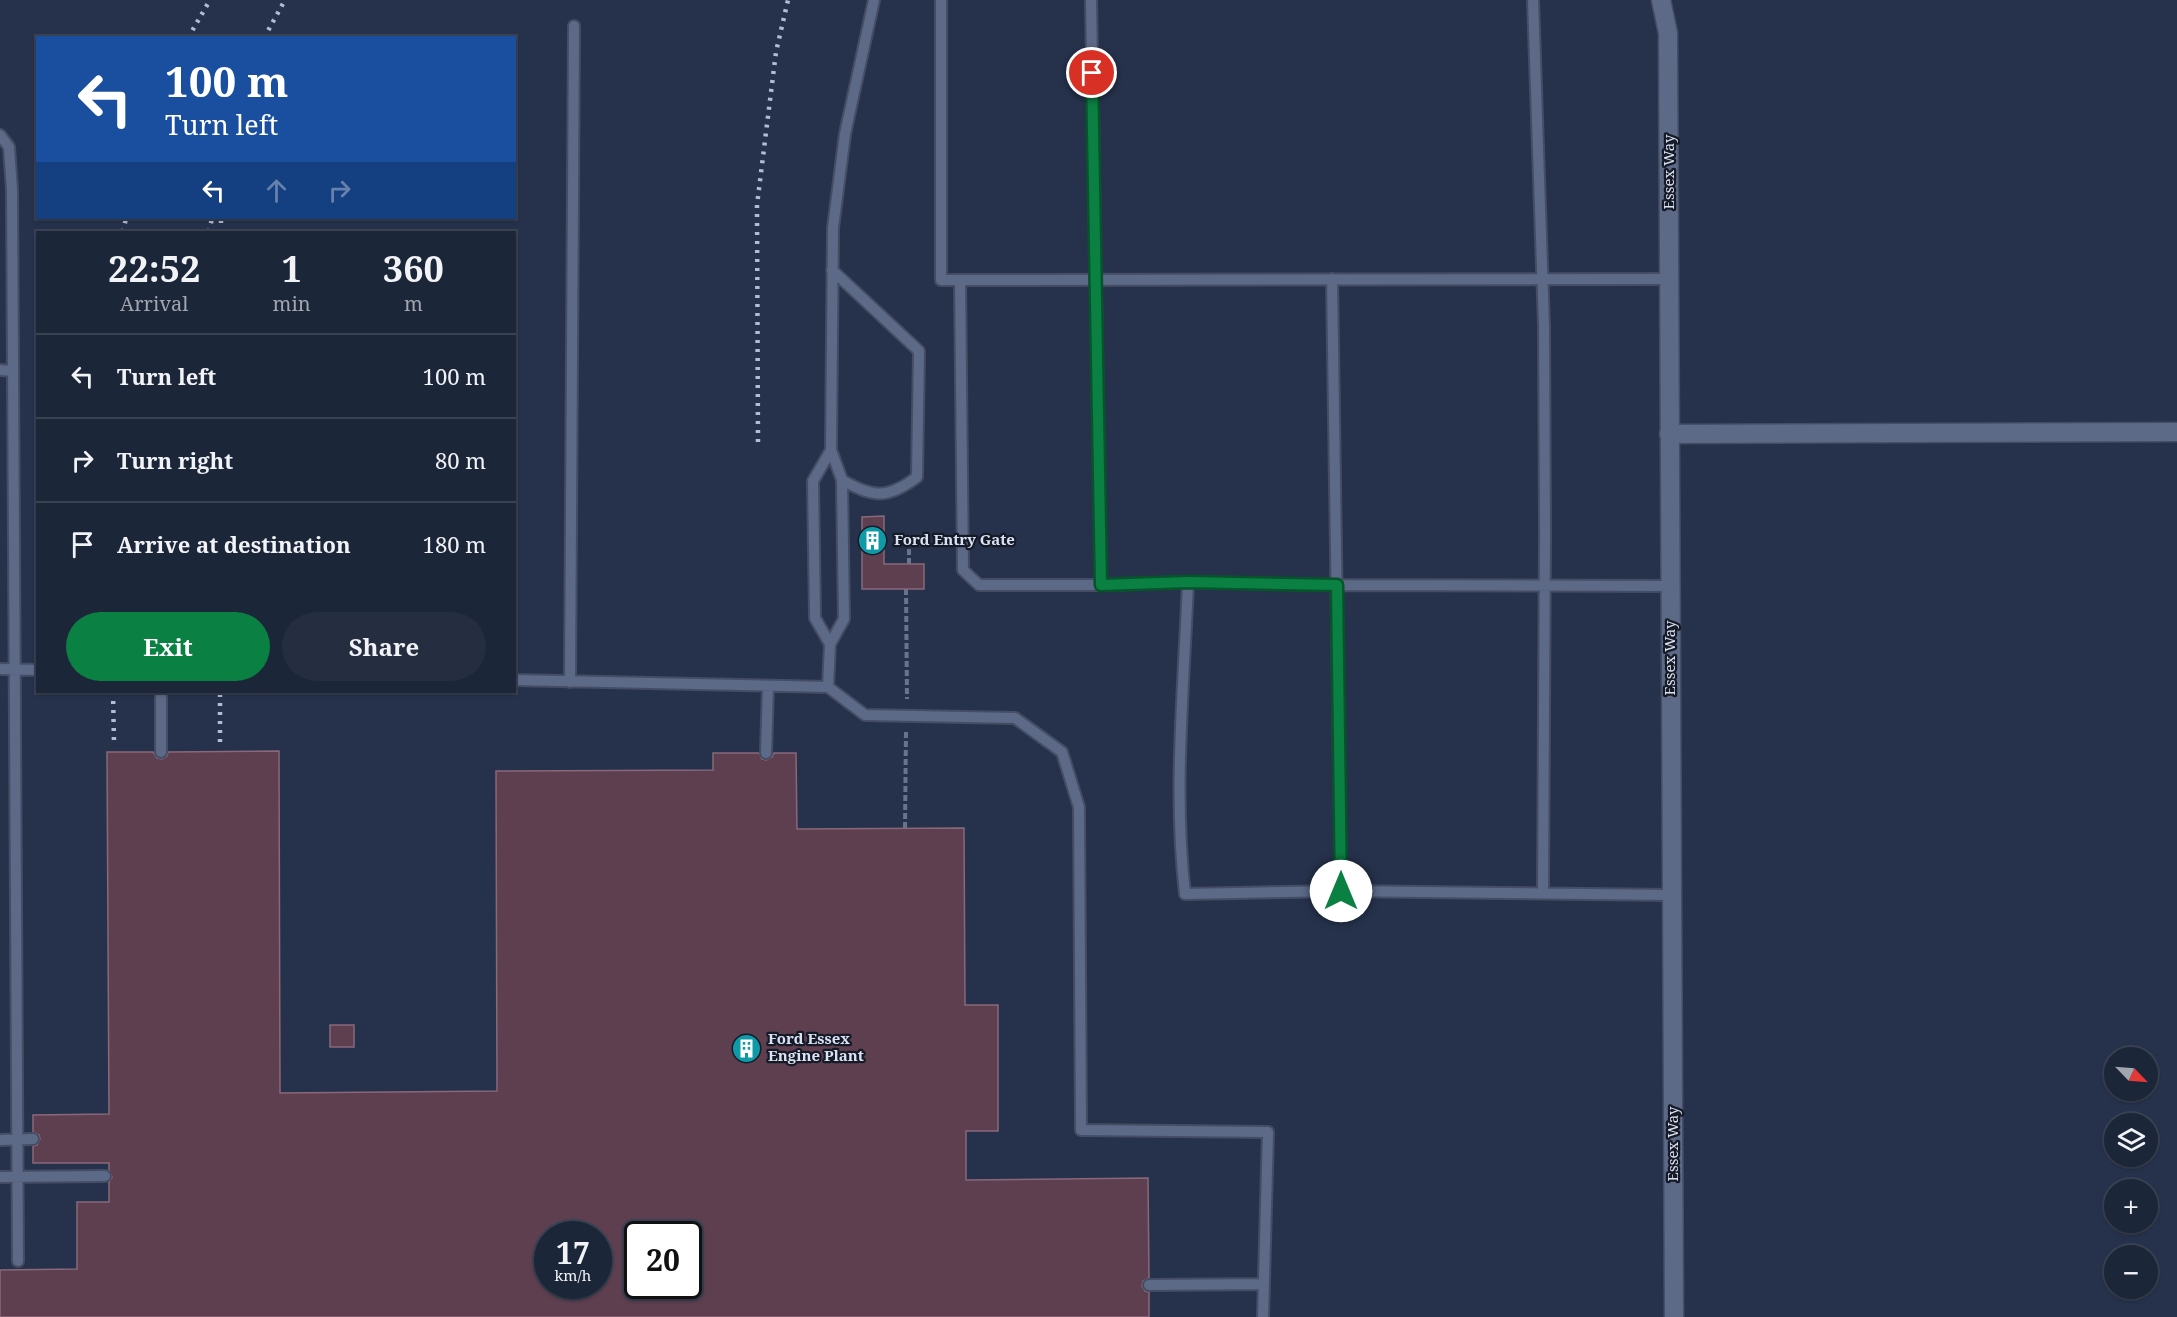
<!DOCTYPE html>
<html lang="en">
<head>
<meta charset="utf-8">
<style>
	:root { --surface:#1c2639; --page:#252e41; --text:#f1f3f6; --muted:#a0a5ae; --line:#3a4353; --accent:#0b8043 }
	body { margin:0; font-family:"Noto Serif",serif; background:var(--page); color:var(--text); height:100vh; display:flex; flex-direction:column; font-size:22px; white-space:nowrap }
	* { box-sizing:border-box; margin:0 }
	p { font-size:20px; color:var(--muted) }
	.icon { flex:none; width:33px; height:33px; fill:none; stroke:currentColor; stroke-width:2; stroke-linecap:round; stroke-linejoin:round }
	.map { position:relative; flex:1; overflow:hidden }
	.drawer { position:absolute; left:36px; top:231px; width:480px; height:462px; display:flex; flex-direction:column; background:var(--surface); border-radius:0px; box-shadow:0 2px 4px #0004,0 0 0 2px var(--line) }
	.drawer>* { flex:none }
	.top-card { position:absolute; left:36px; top:36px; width:480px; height:183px; border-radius:0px; box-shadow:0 2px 4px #0004,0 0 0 2px var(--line); background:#1a4fa0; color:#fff; overflow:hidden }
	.needle { width:39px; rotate:115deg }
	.fabs { position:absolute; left:2104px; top:1047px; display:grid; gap:12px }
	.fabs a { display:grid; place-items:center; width:54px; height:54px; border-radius:50%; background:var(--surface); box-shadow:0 2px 4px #0004,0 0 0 2px var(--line); font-size:30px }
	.speed { position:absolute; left:534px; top:1221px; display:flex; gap:12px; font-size:30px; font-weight:700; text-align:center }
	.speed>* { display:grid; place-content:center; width:78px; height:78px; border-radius:50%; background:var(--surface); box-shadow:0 2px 4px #0004,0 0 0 2px var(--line); line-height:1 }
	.speed small { font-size:15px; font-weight:400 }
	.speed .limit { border:3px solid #111; border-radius:9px; background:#fff; color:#111 }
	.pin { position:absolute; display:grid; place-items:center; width:51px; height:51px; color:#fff; margin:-26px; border:3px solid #fff; border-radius:50%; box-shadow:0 2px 6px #0007 }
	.me { position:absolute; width:66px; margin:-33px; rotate:0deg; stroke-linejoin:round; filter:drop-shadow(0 0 4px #0008) }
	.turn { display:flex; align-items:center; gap:21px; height:126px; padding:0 30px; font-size:27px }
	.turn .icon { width:78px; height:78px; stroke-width:2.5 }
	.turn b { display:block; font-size:42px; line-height:51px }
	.lanes { display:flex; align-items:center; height:57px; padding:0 30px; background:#0003; justify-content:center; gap:30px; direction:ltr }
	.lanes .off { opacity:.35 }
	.eta { display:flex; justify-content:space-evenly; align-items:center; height:102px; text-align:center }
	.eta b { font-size:36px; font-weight:700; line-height:42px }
	.cta { display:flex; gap:12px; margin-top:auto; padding:12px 30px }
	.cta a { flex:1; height:69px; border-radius:36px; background:var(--accent); color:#fff; font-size:24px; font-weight:700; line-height:69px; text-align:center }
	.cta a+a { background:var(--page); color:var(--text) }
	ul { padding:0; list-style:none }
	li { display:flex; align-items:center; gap:18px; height:84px; padding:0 30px; border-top:2px solid var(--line) }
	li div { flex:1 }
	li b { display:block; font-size:22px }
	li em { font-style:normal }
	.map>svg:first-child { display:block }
	.building { fill:#5d3f50; stroke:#89687a; stroke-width:1.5; fill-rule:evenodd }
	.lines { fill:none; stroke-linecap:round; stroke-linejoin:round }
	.service-casing { stroke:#444d63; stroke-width:14 }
	.minor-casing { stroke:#444d63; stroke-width:21 }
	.tertiary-casing { stroke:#444d63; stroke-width:21 }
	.path { stroke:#69748a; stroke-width:4; stroke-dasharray:6 3; stroke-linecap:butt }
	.service { stroke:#5c6a87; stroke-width:10 }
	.minor { stroke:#5c6a87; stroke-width:18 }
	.tertiary { stroke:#5c6a87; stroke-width:18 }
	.rail { stroke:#b4bdd0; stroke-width:4.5; stroke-dasharray:3 6; stroke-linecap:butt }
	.route-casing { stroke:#07532c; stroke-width:15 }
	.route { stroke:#0b8043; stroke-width:10 }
	.labels { text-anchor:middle; stroke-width:4.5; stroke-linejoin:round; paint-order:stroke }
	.street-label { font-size:15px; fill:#dae2f3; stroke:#151a26 }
	.poi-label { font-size:15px; font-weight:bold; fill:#dae2f3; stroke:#151a26; text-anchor:start }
</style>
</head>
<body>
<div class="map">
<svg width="2177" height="1317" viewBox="0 0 2177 1317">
	<rect width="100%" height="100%" fill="#26324c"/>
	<path class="building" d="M 884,516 L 884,564 L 924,564 L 924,589 L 862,589 L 862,517 Z
		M 279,751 L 280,1093 L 497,1091 L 496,771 L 713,770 L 713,753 L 759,753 L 762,759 L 766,760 L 772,757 L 774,753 L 796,753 L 797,829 L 964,828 L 965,1005 L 998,1005 L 998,1131 L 966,1131 L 966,1180 L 1148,1178 L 1149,1278 L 1143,1281 L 1142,1286 L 1145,1291 L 1149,1292 L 1149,1317 L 0,1317 L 0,1270 L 77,1269 L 77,1202 L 109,1202 L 109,1182 L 112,1177 L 109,1170 L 109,1163 L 33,1163 L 33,1146 L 37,1145 L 40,1139 L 39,1135 L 33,1132 L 33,1115 L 109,1114 L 107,752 L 153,752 L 157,758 L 162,759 L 167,756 L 168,752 ZM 548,1234 L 598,1234 L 598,1286 L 548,1286 ZM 638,1234 L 688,1234 L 688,1286 L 638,1286 Z
		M 330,1025 L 354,1025 L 354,1047 L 330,1047 Z"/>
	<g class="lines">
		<defs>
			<path id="service" d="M 874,0 L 845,134 L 833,228 L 831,450 L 842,480 L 844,619 L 830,644 L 828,687 L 865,715 L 1015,718 L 1062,752 L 1079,807 L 1081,1130 L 1268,1132 L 1263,1317
				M 941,0 L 941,280 L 960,280
				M 1091,0 L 1101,585
				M 1533,0 L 1544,326 L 1545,533 L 1543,893
				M 0,135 L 9,147 L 12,190 L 18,1261
				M 832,270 L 919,351 L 917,477 C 888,499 873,498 842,480
				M 1332,279 L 1341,891
				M 1669,279 L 960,280 L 963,570 L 979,585 L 1101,585 L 1188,582 L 1337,585 L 1670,586
				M 0,370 L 13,371
				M 1188,582 C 1184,686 1173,791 1185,894 L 1341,891 L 1672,895
				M 830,644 L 815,618 L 813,481 L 831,450
				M 0,669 L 38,670
				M 514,680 L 828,687
				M 570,682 L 574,26
				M 161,752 L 161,692
				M 766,753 L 768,686
				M 0,1140 L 33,1139
				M 0,1177 L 105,1176
				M 1149,1285 L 1264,1284"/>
			<path id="minor" d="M 1669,434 L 2177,432"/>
			<path id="tertiary" d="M 1661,0 L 1668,33 L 1674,1317"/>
		</defs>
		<use href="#service" class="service-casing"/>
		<use href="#minor" class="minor-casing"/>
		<use href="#tertiary" class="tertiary-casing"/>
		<path class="path" d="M 909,564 L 909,544 L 950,544
			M 906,589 L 907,699
			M 905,828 L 906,730"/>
		<use href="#service" class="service"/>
		<use href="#minor" class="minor"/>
		<use href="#tertiary" class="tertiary"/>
		<path class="rail" d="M 188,38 L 210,0
			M 264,38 L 285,0
			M 123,232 L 126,218
			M 209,232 L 212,218
			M 221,232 L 221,218
			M 758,442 L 757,205 L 776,52 L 788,0
			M 113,692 L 114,743
			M 220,742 L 220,692"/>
	</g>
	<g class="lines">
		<defs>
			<path id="route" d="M 1092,73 L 1101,585 L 1188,582 L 1337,585 L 1341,891"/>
		</defs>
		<use href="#route" class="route-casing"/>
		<use href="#route" class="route"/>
	</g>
	<defs>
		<symbol id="building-disc" viewBox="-11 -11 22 22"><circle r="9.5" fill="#0f9aa8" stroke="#151a26"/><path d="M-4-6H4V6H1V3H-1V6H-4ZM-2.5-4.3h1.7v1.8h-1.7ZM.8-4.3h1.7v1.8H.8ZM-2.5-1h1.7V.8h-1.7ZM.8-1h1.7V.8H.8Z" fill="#fff"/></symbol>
	</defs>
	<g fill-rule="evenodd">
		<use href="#building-disc" x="856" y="524" width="33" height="33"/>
		<use href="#building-disc" x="730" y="1032" width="33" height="33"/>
	</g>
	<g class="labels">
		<g class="street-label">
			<text transform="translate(1669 172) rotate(-90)" y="5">Essex Way</text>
			<text transform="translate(1670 658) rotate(-90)" y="5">Essex Way</text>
			<text transform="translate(1673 1144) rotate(-90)" y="5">Essex Way</text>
		</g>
		<g class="poi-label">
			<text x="894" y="545">Ford Entry Gate</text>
			<text x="768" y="1044">Ford Essex<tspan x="768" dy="17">Engine Plant</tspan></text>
		</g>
	</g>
</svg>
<div class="fabs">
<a><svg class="needle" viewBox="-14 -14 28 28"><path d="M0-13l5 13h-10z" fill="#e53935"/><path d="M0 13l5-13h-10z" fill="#a0a5ae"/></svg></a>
<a><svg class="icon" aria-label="layers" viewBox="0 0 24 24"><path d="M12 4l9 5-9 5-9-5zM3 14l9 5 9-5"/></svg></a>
<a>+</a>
<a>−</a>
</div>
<div class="speed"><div>17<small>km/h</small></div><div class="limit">20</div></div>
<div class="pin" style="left:1092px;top:73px;background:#d93025"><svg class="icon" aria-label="arrive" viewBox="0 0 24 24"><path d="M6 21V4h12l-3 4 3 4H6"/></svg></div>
<svg class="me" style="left:1341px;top:891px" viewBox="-20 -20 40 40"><circle r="19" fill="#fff"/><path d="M0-13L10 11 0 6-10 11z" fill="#0b8043"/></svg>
<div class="top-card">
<div class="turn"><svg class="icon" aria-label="left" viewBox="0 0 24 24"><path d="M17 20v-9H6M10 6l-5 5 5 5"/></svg><div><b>100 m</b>Turn left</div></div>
<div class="lanes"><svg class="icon" aria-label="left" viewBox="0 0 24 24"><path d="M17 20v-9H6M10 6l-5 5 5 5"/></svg><svg class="icon off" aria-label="ahead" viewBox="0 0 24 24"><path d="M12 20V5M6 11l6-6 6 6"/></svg><svg class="icon off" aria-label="right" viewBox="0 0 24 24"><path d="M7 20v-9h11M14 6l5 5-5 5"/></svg></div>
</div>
<section class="drawer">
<div class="eta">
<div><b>22:52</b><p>Arrival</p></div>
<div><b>1</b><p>min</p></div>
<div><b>360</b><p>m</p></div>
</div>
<ul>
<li><svg class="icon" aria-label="left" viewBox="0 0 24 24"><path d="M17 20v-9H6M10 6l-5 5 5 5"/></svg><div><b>Turn left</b></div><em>100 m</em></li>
<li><svg class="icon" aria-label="right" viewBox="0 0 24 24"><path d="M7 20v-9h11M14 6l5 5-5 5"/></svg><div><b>Turn right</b></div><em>80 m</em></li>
<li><svg class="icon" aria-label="arrive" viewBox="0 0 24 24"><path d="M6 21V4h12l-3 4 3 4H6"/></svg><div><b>Arrive at destination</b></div><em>180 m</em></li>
</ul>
<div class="cta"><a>Exit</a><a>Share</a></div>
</section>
</div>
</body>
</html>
